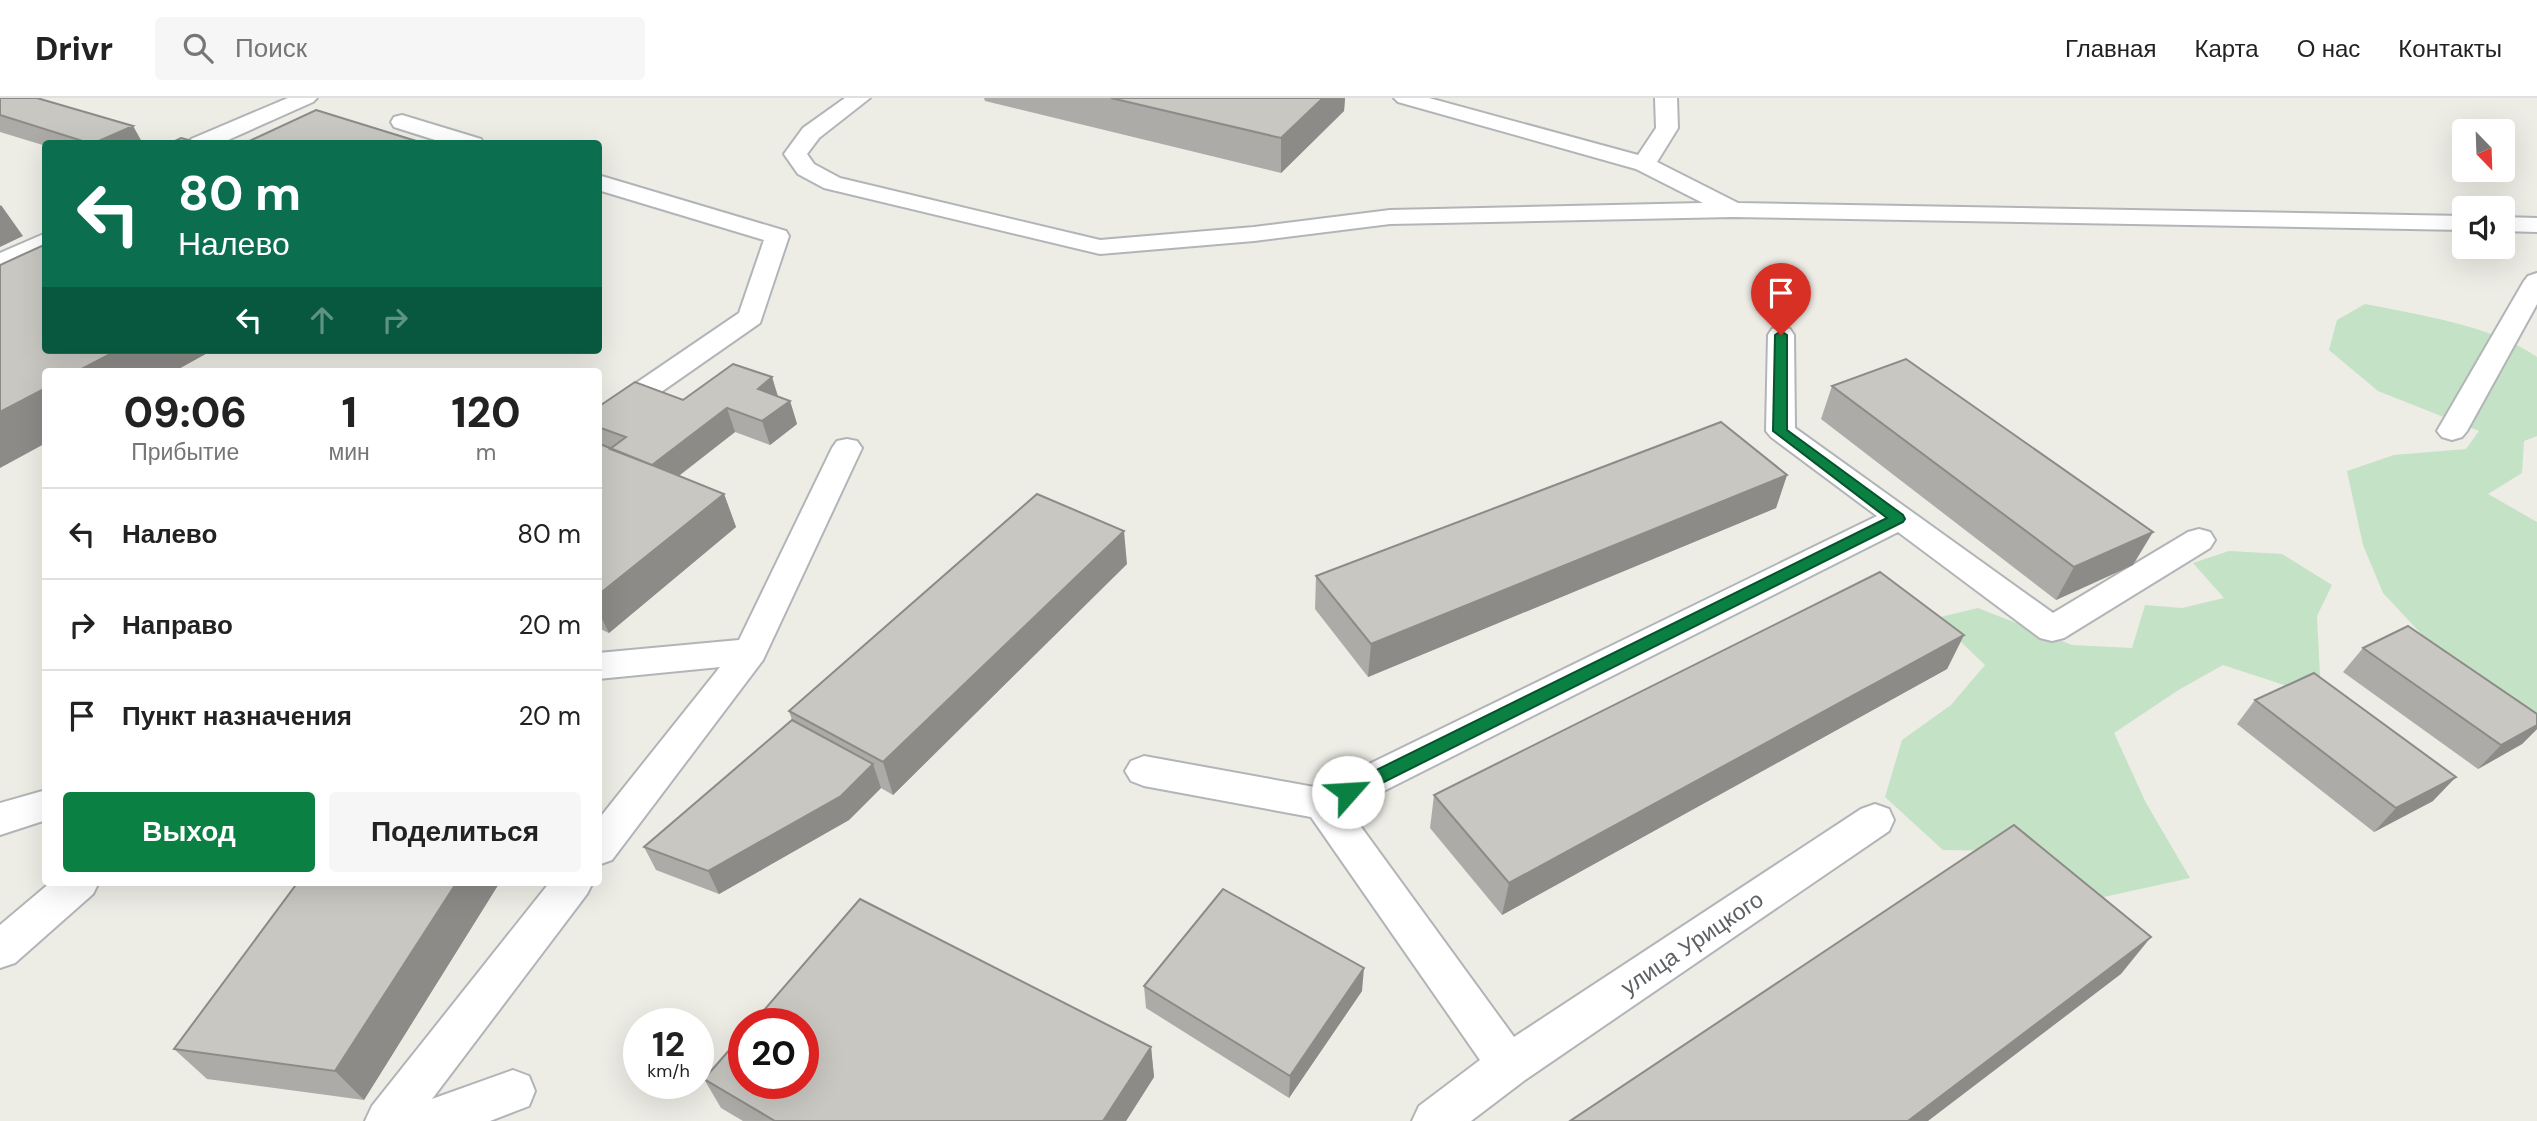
<!DOCTYPE html>
<html lang="ru">
<head>
<meta charset="utf-8">
<style>
	:root { --surface:#fff; --page:#f6f6f6; --text:#222; --muted:#767676; --line:#e0e0e0; --accent:#0b8043 }
	body { margin:0; font-family:"DM Sans",sans-serif; background:var(--page); color:var(--text); height:100vh; display:flex; flex-direction:column; font-size:26px; white-space:nowrap }
	* { box-sizing:border-box; margin:0 }
	p { font-size:23px; color:var(--muted) }
	.icon { flex:none; width:38px; height:38px; fill:none; stroke:currentColor; stroke-width:2; stroke-linecap:round; stroke-linejoin:round }
	.map { position:relative; flex:1; overflow:hidden }
	.panel { position:absolute; left:42px; top:270px; width:560px; height:518px; display:flex; flex-direction:column; background:var(--surface); border-radius:7px; box-shadow:0 7px 28px #0002 }
	.panel>* { flex:none }
	.hud { position:absolute; left:42px; top:42px; width:560px; height:214px; border-radius:7px; box-shadow:0 7px 28px #0002; background:#0b6e4f; color:#fff; overflow:hidden }
	.needle { width:46px; rotate:157deg }
	.fabs { position:absolute; left:2452px; top:21px; display:grid; gap:14px }
	.fabs a { display:grid; place-items:center; width:63px; height:63px; border-radius:7px; background:var(--surface); box-shadow:0 7px 28px #0002; font-size:35px }
	.speed { position:absolute; left:623px; top:910px; display:flex; gap:14px; font-size:35px; font-weight:700; text-align:center }
	.speed>* { display:grid; place-content:center; width:91px; height:91px; border-radius:50%; background:var(--surface); box-shadow:0 7px 28px #0002; line-height:1 }
	.speed small { font-size:18px; font-weight:400 }
	.speed .limit { border:10px solid #d22; background:#fff; color:#111 }
	.pin { position:absolute; display:grid; place-items:center; width:60px; height:60px; color:#fff; margin:-72px -30px; border-radius:50% 50% 50% 0; rotate:-45deg; box-shadow:0 0 7px #0007 }
	.pin .icon { rotate:45deg }
	.me { position:absolute; width:77px; margin:-38px; rotate:64deg; stroke-linejoin:round; filter:drop-shadow(0 0 5px #0008) }
	.turn { display:flex; align-items:center; gap:24px; height:147px; padding:0 21px; font-size:32px }
	.turn .icon { width:91px; height:91px; stroke-width:2.5 }
	.turn b { display:block; font-size:49px; line-height:60px }
	.lanes { display:flex; align-items:center; height:66px; padding:0 21px; background:#0003; justify-content:center; gap:35px; direction:ltr }
	.lanes .off { opacity:.35 }
	.eta { display:flex; justify-content:space-evenly; align-items:center; height:119px; text-align:center }
	.eta b { font-size:42px; font-weight:800; line-height:49px }
	.primary-button { display:flex; gap:14px; margin-top:auto; padding:14px 21px }
	.primary-button a { flex:1; height:80px; border-radius:7px; background:var(--accent); color:#fff; font-size:28px; font-weight:800; line-height:80px; text-align:center }
	.primary-button a+a { background:var(--page); color:var(--text) }
	ul { padding:0; list-style:none }
	li { display:flex; align-items:center; gap:21px; height:91px; padding:0 21px; border-top:2px solid var(--line) }
	li div { flex:1 }
	li b { display:block; font-size:26px }
	li em { font-style:normal }
	header { display:flex; align-items:center; gap:42px; box-sizing:border-box; height:98px; padding:0 35px; background:var(--surface); border-bottom:2px solid var(--line) }
	header strong { font-size:33px }
	nav { display:flex; gap:38px; margin-inline-start:auto; font-size:24px }
	.search { width:490px; height:63px; background:var(--page); display:flex; align-items:center; gap:18px; box-sizing:border-box; padding:0 24px; border-radius:7px; color:var(--muted); font-size:26px }
	.map>svg:first-child { display:block }
	.green { fill:#c4e2c5 }
	.lines { fill:none; stroke-linecap:round; stroke-linejoin:round }
	.lane-casing { stroke:#b2b5b8; stroke-width:4 }
	.lane { fill:#fff; fill-rule:evenodd }
	.wall { fill:#adaba7 }
	.shaded-wall { fill:#8d8b88 }
	.building { fill:#c9c7c2; stroke:#8d8b88; stroke-width:2 }
	.route { fill:#0b8043; stroke:#07532c; stroke-width:2 }
	.labels { text-anchor:middle; stroke-width:5; stroke-linejoin:round; paint-order:stroke }
	.near-street-label { font-size:23px; fill:#5d6064; stroke:#fff }
</style>
</head>
<body>
<header>
<strong>Drivr</strong>
<div class="search"><svg class="icon" aria-label="search" viewBox="0 0 24 24"><circle cx="10" cy="10" r="6"/><path d="M15 15l6 6"/></svg>Поиск</div>
<nav><a>Главная</a><a>Карта</a><a>О нас</a><a>Контакты</a></nav>
</header>
<div class="map">
<svg width="2537" height="1023" viewBox="0 0 2537 1023">
	<rect width="100%" height="100%" fill="#edece5"/>
	<path class="green" d="M 2365,206 C 2419,217 2491,227 2537,259 L 2537,338 L 2524,343 L 2522,375 L 2488,396 L 2537,424 L 2537,618 L 2426,541 L 2383,495 L 2363,447 L 2347,373 L 2394,357 L 2466,351 L 2479,333 L 2378,293 L 2329,252 L 2337,222 Z
		M 2229,453 L 2282,456 L 2332,487 L 2317,518 L 2320,579 L 2303,593 L 2223,567 L 2180,591 L 2114,635 L 2146,705 L 2190,780 L 2072,806 L 2021,753 L 1943,752 L 1885,699 L 1902,642 L 1951,607 L 1985,567 L 1936,520 L 1978,510 L 2072,547 L 2132,550 L 2145,507 L 2182,510 L 2224,500 L 2193,465 Z"/>
	<g class="lines">
		<defs>
			<path id="lane" d="M 288,0 L 317,0 L 313,4 L 219,46 L 188,46 L 191,41 Z
				M 845,0 L 870,0 L 819,40 L 807,56 L 814,66 L 840,80 L 1100,142 L 1254,129 L 1390,112 L 1703,105 L 1636,71 L 1398,4 L 1394,0 L 1429,0 L 1638,57 L 1656,30 L 1655,0 L 1677,0 L 1678,30 L 1657,64 L 1738,105 L 2464,118 L 2464,132 L 1733,119 L 1390,126 L 1254,143 L 1100,156 L 824,90 L 798,76 L 784,56 L 803,30 Z
				M 402,17 L 481,41 L 484,46 L 448,46 L 394,29 L 391,24 L 394,19 Z
				M 598,77 L 786,133 L 789,138 L 760,225 L 608,331 L 598,334 L 598,311 L 739,215 L 764,142 L 598,92 Z
				M 2502,119 L 2537,120 L 2537,134 L 2502,133 Z
				M 46,135 L 46,152 L 0,173 L 0,155 Z
				M 2537,175 L 2537,206 L 2467,333 L 2462,339 L 2452,342 L 2442,339 L 2437,333 L 2524,183 L 2528,178 Z
				M 1781,229 L 1790,231 L 1794,237 L 1795,330 L 2053,515 L 2188,434 L 2199,431 L 2210,434 L 2215,442 L 2210,450 L 2064,540 L 2052,543 L 2040,540 L 1898,434 L 1348,711 L 1514,939 L 1861,711 L 1875,706 L 1889,711 L 1894,722 L 1889,733 L 1525,982 L 1471,1023 L 1412,1023 L 1419,1008 L 1480,962 L 1311,719 L 1144,688 L 1131,683 L 1125,673 L 1131,663 L 1144,658 L 1320,690 L 1877,418 L 1771,339 L 1766,333 L 1768,237 L 1772,231 Z
				M 847,341 L 857,343 L 862,350 L 763,562 L 612,762 L 598,767 L 598,722 L 720,569 L 598,581 L 598,555 L 739,542 L 832,350 L 837,343 Z
				M 46,692 L 46,722 L 0,737 L 0,705 Z
				M 51,784 L 99,784 L 93,796 L 15,865 L 0,870 L 0,827 Z
				M 550,784 L 593,784 L 587,796 L 432,1001 L 513,972 L 529,978 L 535,993 L 529,1008 L 490,1023 L 365,1023 L 372,1008 Z"/>
		</defs>
		<use href="#lane" class="lane-casing"/>
		<use href="#lane" class="lane"/>
	</g>
	<path class="wall" d="M 0,0 L 133,28 L 143,46 L 46,46 L 46,48 L 0,34 Z
		M 984,0 L 1345,0 L 1344,13 L 1281,75 L 985,3 Z
		M 772,279 L 778,298 L 790,303 L 797,326 L 770,347 L 735,334 L 679,378 L 724,396 L 736,429 L 609,535 L 598,530 L 598,309 L 683,302 Z
		M 1832,288 L 2133,467 L 2056,502 L 1821,321 Z
		M 1787,377 L 1776,410 L 1368,579 L 1315,511 L 1316,478 Z
		M 1127,466 L 893,697 L 881,690 L 849,722 L 719,796 L 656,772 L 644,749 L 792,622 L 789,613 Z
		M 1964,537 L 1947,571 L 1502,817 L 1430,730 L 1434,697 Z
		M 2363,550 L 2537,616 L 2537,631 L 2522,646 L 2478,671 L 2343,574 Z
		M 2255,602 L 2433,703 L 2374,734 L 2237,626 Z
		M 298,784 L 500,784 L 364,1002 L 207,981 L 174,951 Z
		M 1144,888 L 1362,893 L 1289,1000 L 1146,910 Z
		M 1151,949 L 1154,979 L 1126,1023 L 743,1023 L 721,1010 L 704,981 Z"/>
	<path class="shaded-wall" d="M 1323,0 L 1345,0 L 1344,13 L 1281,75 L 1281,40 Z
		M 133,28 L 143,46 L 94,46 Z
		M 1,107 L 23,138 L 0,149 L 0,108 Z
		M 118,252 L 213,252 L 175,273 L 78,273 Z
		M 772,279 L 779,303 L 758,291 Z
		M 46,290 L 46,345 L 0,370 L 0,314 Z
		M 790,303 L 797,326 L 770,347 L 762,323 Z
		M 727,310 L 735,334 L 655,396 L 646,372 Z
		M 1787,377 L 1776,410 L 1368,579 L 1371,546 Z
		M 724,396 L 736,429 L 609,535 L 598,513 L 598,497 Z
		M 1124,433 L 1127,466 L 893,697 L 883,664 Z
		M 2153,434 L 2133,467 L 2056,502 L 2074,469 Z
		M 1964,537 L 1947,571 L 1502,817 L 1509,785 Z
		M 2537,627 L 2537,631 L 2522,646 L 2478,671 L 2501,647 Z
		M 873,666 L 881,690 L 849,722 L 719,796 L 708,773 Z
		M 2456,679 L 2433,703 L 2374,734 L 2396,710 Z
		M 457,784 L 500,784 L 364,1002 L 335,973 Z
		M 2151,839 L 2121,876 L 1928,1023 L 1908,1023 Z
		M 1364,870 L 1362,893 L 1289,1000 L 1290,978 Z
		M 1151,949 L 1154,979 L 1126,1023 L 1103,1023 Z"/>
	<path class="building" d="M 0,0 L 37,0 L 133,28 L 92,46 L 0,17 Z
		M 1111,0 L 1323,0 L 1281,40 Z
		M 316,12 L 426,46 L 243,46 Z
		M 181,40 L 203,46 L 169,46 Z
		M 46,146 L 46,252 L 118,252 L 78,273 L 46,273 L 46,290 L 0,314 L 0,167 Z
		M 1906,261 L 2153,434 L 2074,469 L 1832,288 Z
		M 733,266 L 772,279 L 758,291 L 790,303 L 762,323 L 727,310 L 652,367 L 610,351 L 626,339 L 598,329 L 598,309 L 635,284 L 683,302 Z
		M 1721,324 L 1787,377 L 1371,546 L 1316,478 Z
		M 600,346 L 724,396 L 598,497 L 598,348 Z
		M 1037,396 L 1124,433 L 883,664 L 789,613 Z
		M 1880,474 L 1964,537 L 1509,785 L 1434,697 Z
		M 2408,528 L 2537,616 L 2537,627 L 2501,647 L 2363,550 Z
		M 2314,575 L 2456,679 L 2396,710 L 2255,602 Z
		M 792,622 L 873,666 L 841,698 L 708,773 L 644,749 Z
		M 2014,727 L 2151,839 L 1908,1023 L 1570,1023 Z
		M 298,784 L 457,784 L 335,973 L 174,951 Z
		M 1223,791 L 1364,870 L 1290,978 L 1144,888 Z
		M 860,801 L 1151,949 L 1103,1023 L 775,1023 L 704,981 L 744,935 L 744,985 L 803,985 L 803,926 L 752,926 Z"/>
	<path class="route" d="M 1781,233 L 1787,237 L 1787,332 L 1903,417 L 1905,421 L 1903,424 L 1354,699 L 1348,701 L 1342,699 L 1339,694 L 1342,689 L 1887,420 L 1773,333 L 1775,237 Z"/>
	<g class="labels">
		<g class="near-street-label">
			<text transform="translate(1692 845) rotate(-34)" y="8">улица Урицкого</text>
		</g>
	</g>
</svg>
<div class="fabs">
<a><svg class="needle" viewBox="-14 -14 28 28"><path d="M0-13l5 13h-10z" fill="#e53935"/><path d="M0 13l5-13h-10z" fill="#767676"/></svg></a>
<a><svg class="icon" aria-label="sound" viewBox="0 0 24 24"><path d="M4 9h4l5-4v14l-5-4H4zM17 9q2 3 0 6"/></svg></a>
</div>
<div class="speed"><div>12<small>km/h</small></div><div class="limit">20</div></div>
<div class="pin" style="left:1781px;top:237px;background:#d93025"><svg class="icon" aria-label="arrive" viewBox="0 0 24 24"><path d="M6 21V4h12l-3 4 3 4H6"/></svg></div>
<svg class="me" style="left:1348px;top:694px" viewBox="-20 -20 40 40"><circle r="19" fill="#fff"/><path d="M0-13L10 11 0 6-10 11z" fill="#0b8043"/></svg>
<div class="hud">
<div class="turn"><svg class="icon" aria-label="left" viewBox="0 0 24 24"><path d="M17 20v-9H6M10 6l-5 5 5 5"/></svg><div><b>80 m</b>Налево</div></div>
<div class="lanes"><svg class="icon" aria-label="left" viewBox="0 0 24 24"><path d="M17 20v-9H6M10 6l-5 5 5 5"/></svg><svg class="icon off" aria-label="ahead" viewBox="0 0 24 24"><path d="M12 20V5M6 11l6-6 6 6"/></svg><svg class="icon off" aria-label="right" viewBox="0 0 24 24"><path d="M7 20v-9h11M14 6l5 5-5 5"/></svg></div>
</div>
<section class="panel">
<div class="eta">
<div><b>09:06</b><p>Прибытие</p></div>
<div><b>1</b><p>мин</p></div>
<div><b>120</b><p>m</p></div>
</div>
<ul>
<li><svg class="icon" aria-label="left" viewBox="0 0 24 24"><path d="M17 20v-9H6M10 6l-5 5 5 5"/></svg><div><b>Налево</b></div><em>80 m</em></li>
<li><svg class="icon" aria-label="right" viewBox="0 0 24 24"><path d="M7 20v-9h11M14 6l5 5-5 5"/></svg><div><b>Направо</b></div><em>20 m</em></li>
<li><svg class="icon" aria-label="arrive" viewBox="0 0 24 24"><path d="M6 21V4h12l-3 4 3 4H6"/></svg><div><b>Пункт назначения</b></div><em>20 m</em></li>
</ul>
<div class="primary-button"><a>Выход</a><a>Поделиться</a></div>
</section>
</div>
</body>
</html>
